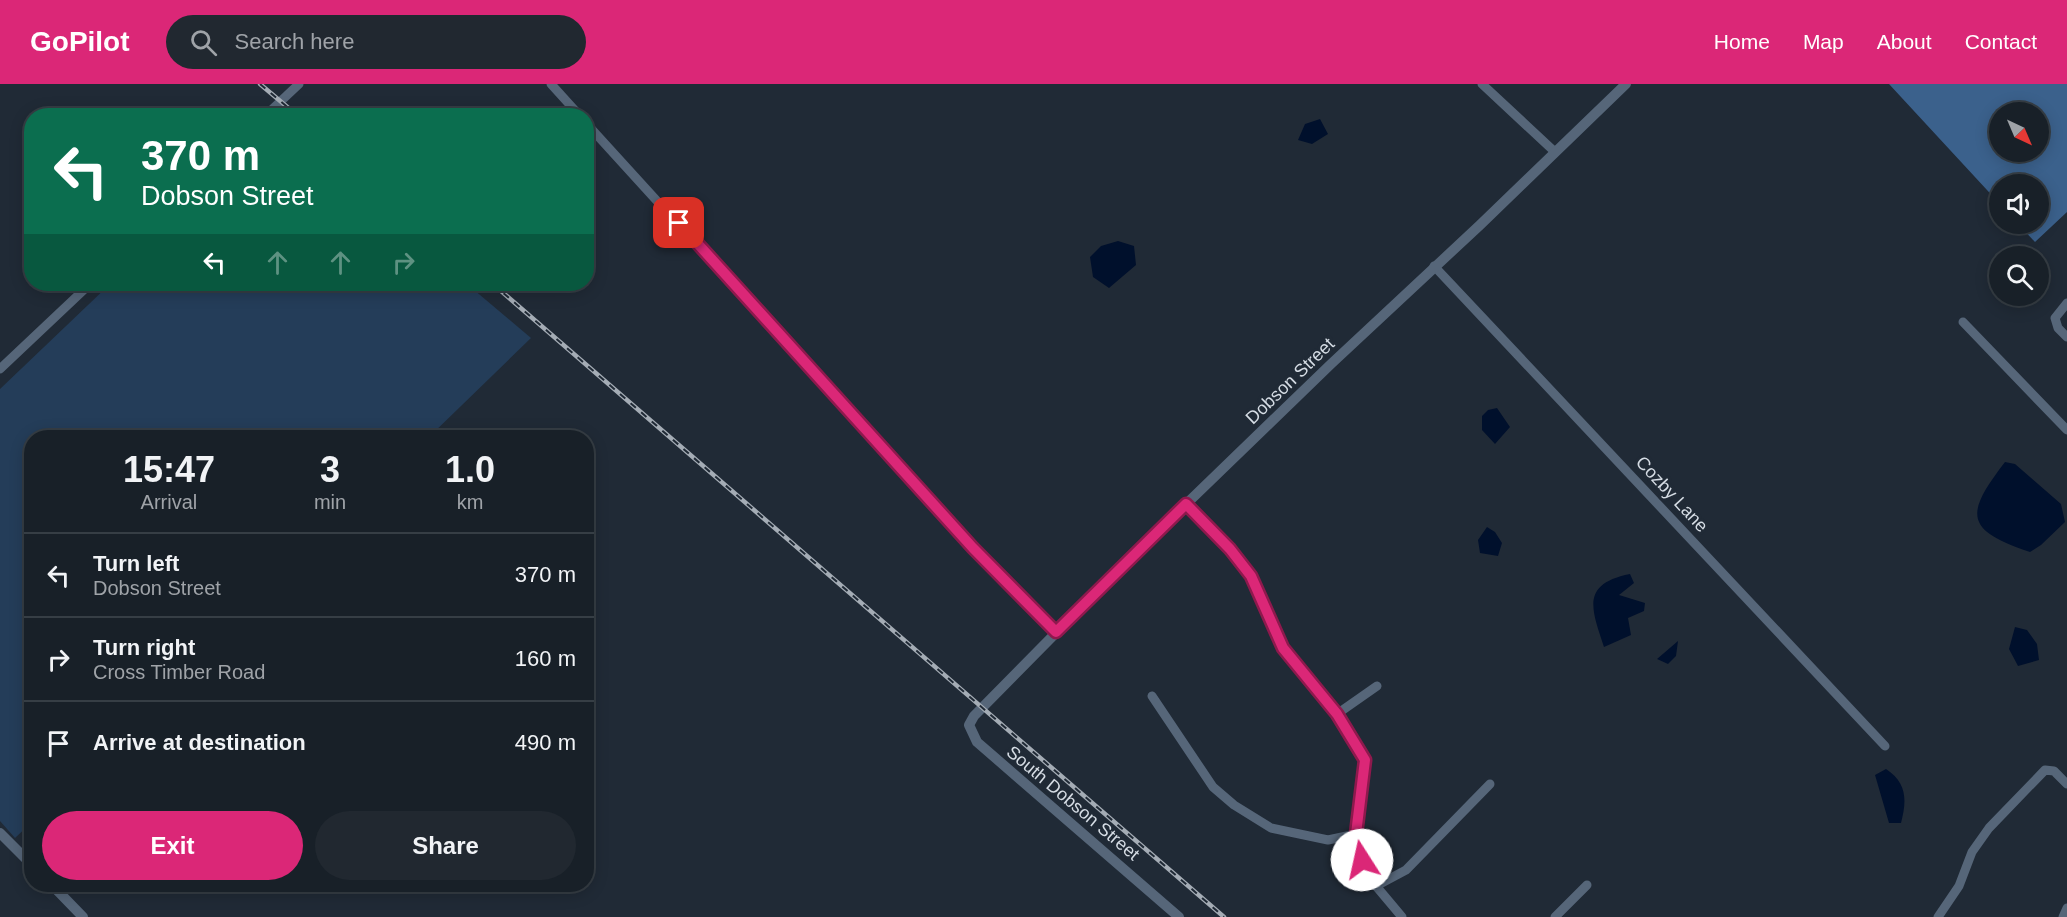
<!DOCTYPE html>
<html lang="en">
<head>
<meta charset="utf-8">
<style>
	:root { --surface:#182028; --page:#212830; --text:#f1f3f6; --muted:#9fa3a8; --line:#363e45; --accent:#db2777 }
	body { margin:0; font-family:Arial,sans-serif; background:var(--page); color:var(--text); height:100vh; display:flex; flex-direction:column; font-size:22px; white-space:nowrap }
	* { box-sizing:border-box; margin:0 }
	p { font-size:20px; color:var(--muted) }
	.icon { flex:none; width:33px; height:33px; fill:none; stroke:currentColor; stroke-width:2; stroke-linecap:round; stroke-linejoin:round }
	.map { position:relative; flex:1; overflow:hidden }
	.drawer { position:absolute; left:24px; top:346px; width:570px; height:462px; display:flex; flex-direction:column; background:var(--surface); border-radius:24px; box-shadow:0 3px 15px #0003,0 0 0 2px var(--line) }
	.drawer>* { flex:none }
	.guide { position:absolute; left:24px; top:24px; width:570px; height:183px; border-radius:24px; box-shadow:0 3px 15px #0003,0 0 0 2px var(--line); background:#0b6e4f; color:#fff; overflow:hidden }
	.needle { width:39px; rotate:136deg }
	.fabs { position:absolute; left:1989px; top:18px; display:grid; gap:12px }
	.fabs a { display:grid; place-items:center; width:60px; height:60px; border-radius:50%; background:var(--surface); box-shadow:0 3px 15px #0003,0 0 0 2px var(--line); font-size:30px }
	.pin { position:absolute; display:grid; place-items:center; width:51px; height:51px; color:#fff; margin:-26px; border-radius:12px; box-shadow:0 3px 9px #0006 }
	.me { position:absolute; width:66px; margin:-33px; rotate:350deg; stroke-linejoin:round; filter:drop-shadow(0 0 4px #0008) }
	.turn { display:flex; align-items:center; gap:21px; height:126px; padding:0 18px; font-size:27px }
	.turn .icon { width:78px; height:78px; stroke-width:2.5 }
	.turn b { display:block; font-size:42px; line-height:51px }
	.lanes { display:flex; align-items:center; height:57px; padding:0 18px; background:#0003; justify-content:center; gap:30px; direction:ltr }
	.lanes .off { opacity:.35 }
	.eta { display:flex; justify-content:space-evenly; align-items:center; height:102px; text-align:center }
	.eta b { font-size:36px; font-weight:800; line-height:42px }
	.button { display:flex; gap:12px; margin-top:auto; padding:12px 18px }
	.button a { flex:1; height:69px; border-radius:36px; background:var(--accent); color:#fff; font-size:24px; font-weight:800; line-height:69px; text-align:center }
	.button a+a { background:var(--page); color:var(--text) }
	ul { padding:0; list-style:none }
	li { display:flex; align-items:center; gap:18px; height:84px; padding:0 18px; border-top:2px solid var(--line) }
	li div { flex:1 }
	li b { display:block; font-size:22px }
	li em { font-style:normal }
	header { display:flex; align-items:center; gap:36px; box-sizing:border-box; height:84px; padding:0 30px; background:var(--accent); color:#fff }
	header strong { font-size:28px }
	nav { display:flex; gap:33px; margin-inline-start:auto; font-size:21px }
	.search { width:420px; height:54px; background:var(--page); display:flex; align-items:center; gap:15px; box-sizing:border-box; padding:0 21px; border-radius:33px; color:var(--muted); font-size:22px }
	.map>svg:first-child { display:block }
	.green { fill:#243d59 }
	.forest { fill:#3b618c; fill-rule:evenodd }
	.water { fill:#00102c }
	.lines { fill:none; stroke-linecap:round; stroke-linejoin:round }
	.minor { stroke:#566679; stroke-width:9 }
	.tertiary { stroke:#566679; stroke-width:10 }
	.rail-casing { stroke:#a4acb5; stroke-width:4.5 }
	.rail { stroke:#202a36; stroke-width:2; stroke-dasharray:7; stroke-linecap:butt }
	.route-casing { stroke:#8e194d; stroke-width:15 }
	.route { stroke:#db2777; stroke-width:10 }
	.labels { text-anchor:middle; stroke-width:6; stroke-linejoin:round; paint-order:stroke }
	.street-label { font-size:18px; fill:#d5dce4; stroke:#202a36 }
</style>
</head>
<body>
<header>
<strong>GoPilot</strong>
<div class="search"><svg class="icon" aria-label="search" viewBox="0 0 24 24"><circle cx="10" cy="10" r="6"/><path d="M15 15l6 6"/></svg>Search here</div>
<nav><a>Home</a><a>Map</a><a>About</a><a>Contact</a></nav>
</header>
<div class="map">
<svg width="2067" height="833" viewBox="0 0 2067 833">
	<rect width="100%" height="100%" fill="#202a36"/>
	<path class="green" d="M 110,200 L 467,200 L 531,254 L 428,354 L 32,354 L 32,738 L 15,754 L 0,737 L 0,305 Z"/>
	<path class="forest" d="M 1889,0 L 2067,0 L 2067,128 L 2035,158 L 2018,140 L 2038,140 L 2038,100 L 2000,100 L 1999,119 ZM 2000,28 L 2038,28 L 2038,68 L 2000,68 Z"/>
	<path class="water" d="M 1320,35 L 1328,50 L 1312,60 L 1298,56 L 1305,40 Z
		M 1118,157 L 1134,162 L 1136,181 L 1109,204 L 1093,193 L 1090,173 L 1101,162 Z
		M 1497,324 L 1510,343 L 1495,360 L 1482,346 L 1482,332 L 1488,326 Z
		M 2005,378 L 2015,380 L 2061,420 L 2065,438 L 2041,461 L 2030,468 C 1964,446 1965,430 2005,378 Z
		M 1487,443 L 1495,448 L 1502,459 L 1498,472 L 1480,469 L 1478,456 Z
		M 1630,490 L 1634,499 L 1619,511 L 1645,519 L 1644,527 L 1628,534 L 1631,551 L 1604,563 C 1591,524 1581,500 1630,490 Z
		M 2015,543 L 2027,546 L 2037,560 L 2039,576 L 2018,582 L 2009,565 Z
		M 1678,557 L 1676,572 L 1668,580 L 1657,575 Z
		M 1886,685 C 1907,699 1907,716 1901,739 L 1889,739 L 1875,691 Z"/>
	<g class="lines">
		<path class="minor" d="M 551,0 L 580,32
			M 1482,0 L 1555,68
			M 265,32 L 299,0
			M 586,39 L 973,464 L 1056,547
			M 1434,182 L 1885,662
			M 2067,219 L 2055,234 L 2058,244 L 2067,253
			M 1963,238 L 2067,346
			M 0,285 L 90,200
			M 1186,420 L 1230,464 L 1251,492 L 1283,564 L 1337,630 L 1365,676 L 1356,750 L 1362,776 L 1376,802 L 1402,833
			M 1152,612 L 1213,703 L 1234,721 L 1271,744 L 1328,756 L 1356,750
			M 1337,630 L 1377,602
			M 1376,802 L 1406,786 L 1490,700
			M 1555,833 L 1587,801
			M 1938,833 L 1959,802 L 1972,768 L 1989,744 L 2045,686 L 2054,687 L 2067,700
			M 2063,833 L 2067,824"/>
		<path class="tertiary" d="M 0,749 L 32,781
			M 52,801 L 83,833
			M 1179,833 L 977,658 L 969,641 L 974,632 L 1119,485 L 1331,280 L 1480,141 L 1626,0"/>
		<defs>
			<path id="rail" d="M 260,0 L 298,32
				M 493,200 L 1224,833"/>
		</defs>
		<use href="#rail" class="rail-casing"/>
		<use href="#rail" class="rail"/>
	</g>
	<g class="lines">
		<defs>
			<path id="route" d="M 679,139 L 973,464 L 1056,548 L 1186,420 L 1230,465 L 1251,492 L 1283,564 L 1337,630 L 1365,676 L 1356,750 L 1362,776"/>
		</defs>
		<use href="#route" class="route-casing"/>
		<use href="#route" class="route"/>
	</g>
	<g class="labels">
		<g class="street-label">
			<text transform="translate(1290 297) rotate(-44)" y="6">Dobson Street</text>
			<text transform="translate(1672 410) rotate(47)" y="6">Cozby Lane</text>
			<text transform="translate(1073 719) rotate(40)" y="6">South Dobson Street</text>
		</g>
	</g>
</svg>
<div class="fabs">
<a><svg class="needle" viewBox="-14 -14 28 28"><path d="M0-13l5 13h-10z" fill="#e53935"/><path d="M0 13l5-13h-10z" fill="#9fa3a8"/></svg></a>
<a><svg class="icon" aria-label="sound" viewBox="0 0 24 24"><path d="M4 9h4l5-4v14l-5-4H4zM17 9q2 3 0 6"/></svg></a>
<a><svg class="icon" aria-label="search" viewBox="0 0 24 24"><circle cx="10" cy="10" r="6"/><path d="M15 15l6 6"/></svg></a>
</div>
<div class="pin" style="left:679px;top:139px;background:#d93025"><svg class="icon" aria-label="arrive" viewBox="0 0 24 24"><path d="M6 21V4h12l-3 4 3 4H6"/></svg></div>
<svg class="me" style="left:1362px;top:776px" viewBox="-20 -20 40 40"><circle r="19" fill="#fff"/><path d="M0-13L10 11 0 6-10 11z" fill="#db2777"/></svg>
<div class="guide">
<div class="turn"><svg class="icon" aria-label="left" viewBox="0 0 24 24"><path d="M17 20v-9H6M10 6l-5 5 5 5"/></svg><div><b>370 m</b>Dobson Street</div></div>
<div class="lanes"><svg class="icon" aria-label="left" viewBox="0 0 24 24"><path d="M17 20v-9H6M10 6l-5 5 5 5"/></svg><svg class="icon off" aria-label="ahead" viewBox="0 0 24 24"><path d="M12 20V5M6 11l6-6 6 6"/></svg><svg class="icon off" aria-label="ahead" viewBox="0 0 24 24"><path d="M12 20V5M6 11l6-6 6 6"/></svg><svg class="icon off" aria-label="right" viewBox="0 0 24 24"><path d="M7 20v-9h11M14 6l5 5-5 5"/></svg></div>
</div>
<section class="drawer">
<div class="eta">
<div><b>15:47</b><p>Arrival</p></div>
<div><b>3</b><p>min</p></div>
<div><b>1.0</b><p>km</p></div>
</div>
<ul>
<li><svg class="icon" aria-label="left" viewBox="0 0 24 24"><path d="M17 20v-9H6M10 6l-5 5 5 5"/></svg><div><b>Turn left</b><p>Dobson Street</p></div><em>370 m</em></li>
<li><svg class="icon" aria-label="right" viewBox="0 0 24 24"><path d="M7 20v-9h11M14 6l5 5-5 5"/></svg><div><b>Turn right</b><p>Cross Timber Road</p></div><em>160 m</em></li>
<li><svg class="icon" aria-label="arrive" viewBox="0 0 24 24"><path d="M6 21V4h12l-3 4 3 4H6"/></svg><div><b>Arrive at destination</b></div><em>490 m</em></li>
</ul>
<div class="button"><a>Exit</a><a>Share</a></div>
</section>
</div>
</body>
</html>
